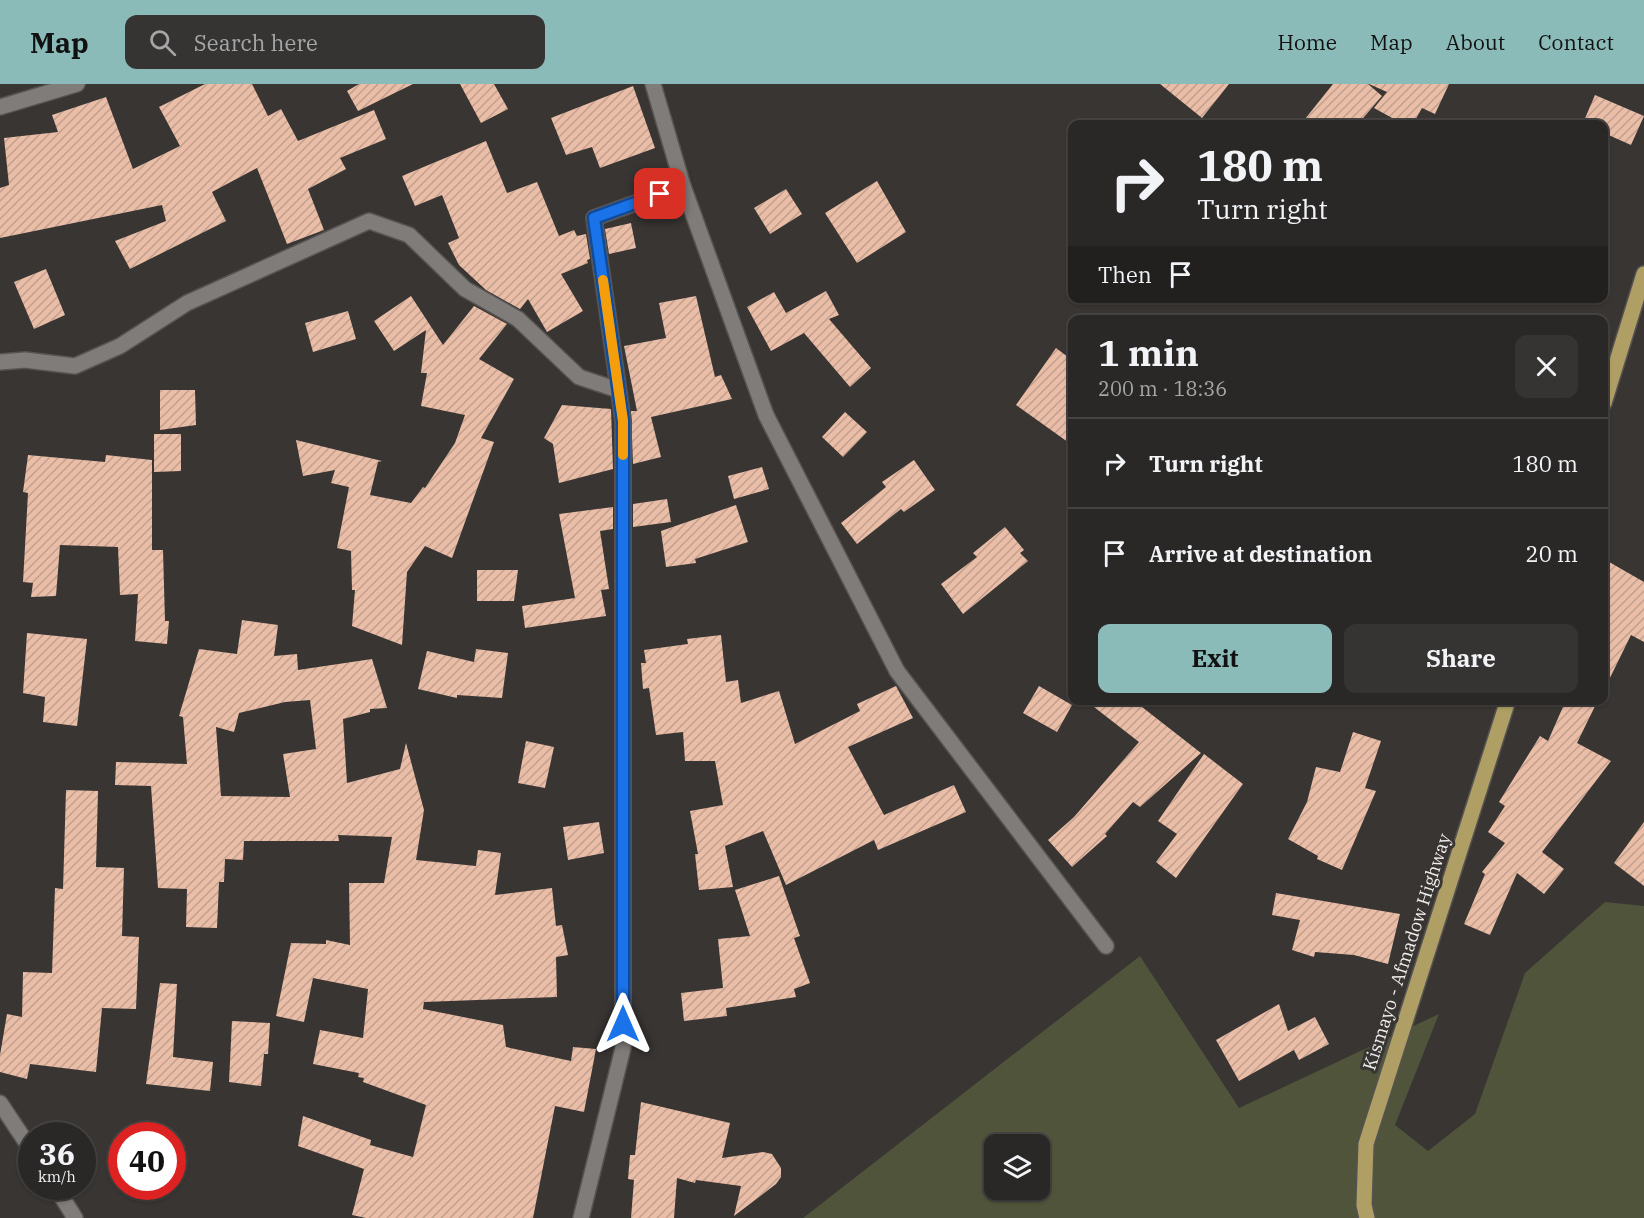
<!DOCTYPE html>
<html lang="en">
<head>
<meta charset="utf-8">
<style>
	:root { --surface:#2a2826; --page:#363432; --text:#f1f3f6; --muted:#a5a6a7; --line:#464443; --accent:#8bbbb9 }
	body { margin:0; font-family:"IBM Plex Serif",serif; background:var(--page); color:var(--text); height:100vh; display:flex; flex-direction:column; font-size:22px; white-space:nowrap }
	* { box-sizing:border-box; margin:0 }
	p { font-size:20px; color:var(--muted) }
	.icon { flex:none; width:33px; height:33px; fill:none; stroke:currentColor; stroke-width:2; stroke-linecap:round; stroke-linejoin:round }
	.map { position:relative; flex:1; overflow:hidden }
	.side { position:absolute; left:1068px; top:231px; width:540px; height:390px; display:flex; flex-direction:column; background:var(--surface); border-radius:12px; box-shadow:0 2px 4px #0004,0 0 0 2px var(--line) }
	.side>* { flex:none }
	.top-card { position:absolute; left:1068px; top:36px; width:540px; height:183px; border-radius:12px; box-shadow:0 2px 4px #0004,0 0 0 2px var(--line); background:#2a2826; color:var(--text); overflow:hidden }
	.buttons { position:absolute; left:984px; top:1050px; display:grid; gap:12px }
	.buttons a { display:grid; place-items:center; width:66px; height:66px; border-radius:12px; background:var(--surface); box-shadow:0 2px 4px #0004,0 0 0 2px var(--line); font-size:30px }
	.speed { position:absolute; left:18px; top:1038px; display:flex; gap:12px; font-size:30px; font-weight:700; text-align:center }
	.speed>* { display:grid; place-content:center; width:78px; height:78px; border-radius:50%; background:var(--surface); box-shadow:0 2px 4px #0004,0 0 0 2px var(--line); line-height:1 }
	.speed small { font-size:15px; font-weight:400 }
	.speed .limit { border:9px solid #d22; background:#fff; color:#111 }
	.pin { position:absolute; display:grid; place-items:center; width:51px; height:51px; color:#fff; margin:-26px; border-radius:12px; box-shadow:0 3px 9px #0006 }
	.me { position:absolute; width:66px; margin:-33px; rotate:0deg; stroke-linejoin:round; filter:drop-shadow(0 0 4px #0008) }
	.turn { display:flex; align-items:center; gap:21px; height:126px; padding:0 30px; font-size:27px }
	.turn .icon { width:78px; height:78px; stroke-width:2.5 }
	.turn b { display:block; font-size:42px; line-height:51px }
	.then { display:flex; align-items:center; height:57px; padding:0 30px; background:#0003; gap:12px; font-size:22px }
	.round { display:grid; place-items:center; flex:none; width:63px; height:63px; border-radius:12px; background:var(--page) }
	.summary { display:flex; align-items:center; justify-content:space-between; height:102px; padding:0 30px }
	h1 { font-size:36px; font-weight:700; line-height:45px }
	.action { display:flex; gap:12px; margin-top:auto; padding:12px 30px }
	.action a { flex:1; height:69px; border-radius:12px; background:var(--accent); color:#111; font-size:24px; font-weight:700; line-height:69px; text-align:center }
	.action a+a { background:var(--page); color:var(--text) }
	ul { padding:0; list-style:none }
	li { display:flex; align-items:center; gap:18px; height:90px; padding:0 30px; border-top:2px solid var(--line) }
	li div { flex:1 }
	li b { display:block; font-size:22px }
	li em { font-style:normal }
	header { display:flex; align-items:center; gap:36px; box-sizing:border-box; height:84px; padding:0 30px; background:var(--accent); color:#111 }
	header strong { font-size:28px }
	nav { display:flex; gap:33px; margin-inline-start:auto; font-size:21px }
	.search { width:420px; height:54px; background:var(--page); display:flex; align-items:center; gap:15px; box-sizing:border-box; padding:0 21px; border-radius:12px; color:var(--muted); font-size:22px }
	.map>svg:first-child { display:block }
	.grass { fill:#50543a; fill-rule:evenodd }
	.building { fill:url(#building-hatch); fill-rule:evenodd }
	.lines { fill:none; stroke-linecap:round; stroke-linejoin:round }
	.minor-casing { stroke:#565352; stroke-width:18 }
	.tertiary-casing { stroke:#565352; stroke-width:18 }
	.primary-casing { stroke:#565352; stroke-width:18 }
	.minor { stroke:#807c79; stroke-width:15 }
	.tertiary { stroke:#807c79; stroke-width:15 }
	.primary { stroke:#af9f65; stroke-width:15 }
	.route-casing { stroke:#114b97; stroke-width:15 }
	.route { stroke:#1a73e8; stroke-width:10 }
	.slow { stroke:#f59e0b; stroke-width:10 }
	.labels { text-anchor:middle; stroke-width:6; stroke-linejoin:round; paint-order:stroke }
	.street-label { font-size:18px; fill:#f1efee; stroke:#383533 }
</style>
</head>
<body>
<header>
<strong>Map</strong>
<div class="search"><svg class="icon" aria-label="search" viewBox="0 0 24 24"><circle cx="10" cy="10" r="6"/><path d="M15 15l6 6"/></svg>Search here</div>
<nav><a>Home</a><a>Map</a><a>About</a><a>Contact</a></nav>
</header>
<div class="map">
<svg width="1644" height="1134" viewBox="0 0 1644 1134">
	<defs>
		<pattern id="building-hatch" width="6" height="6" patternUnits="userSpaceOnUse" patternTransform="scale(1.5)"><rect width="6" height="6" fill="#eabda7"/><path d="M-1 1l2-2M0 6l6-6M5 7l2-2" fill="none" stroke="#c2a08f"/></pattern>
	</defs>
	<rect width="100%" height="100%" fill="#383533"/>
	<path class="grass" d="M 1605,818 L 1644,822 L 1644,1134 L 803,1134 L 1140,872 L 1239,1024 L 1439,930 L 1395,1041 L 1428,1067 L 1475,1030 L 1525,889 ZM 994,1060 L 1040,1060 L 1040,1106 L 994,1106 Z"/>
	<path class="building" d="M 205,0 L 252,0 L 268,32 L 281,25 L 298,57 L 374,26 L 386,55 L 340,74 L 346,85 L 308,105 L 324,146 L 287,160 L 257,84 L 212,108 L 226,137 L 130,185 L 115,157 L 166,137 L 162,121 L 0,154 L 0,104 L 9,101 L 4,54 L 58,48 L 52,31 L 106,13 L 133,85 L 180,62 L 159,23 Z
		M 359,0 L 413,0 L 358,27 L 347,7 Z
		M 460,0 L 494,0 L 508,25 L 481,39 Z
		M 1160,0 L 1229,0 L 1202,34 Z
		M 1333,0 L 1368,0 L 1382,12 L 1358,40 L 1301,40 Z
		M 1369,0 L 1449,0 L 1435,30 L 1422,24 L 1413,40 L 1403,40 L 1374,24 L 1387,8 Z
		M 633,2 L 655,64 L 600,84 L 592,63 L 566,71 L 551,34 Z
		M 1595,11 L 1644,32 L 1631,61 L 1604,49 L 1604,40 L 1583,39 Z
		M 486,57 L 507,109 L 537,98 L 559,152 L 574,146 L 577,152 L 586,150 L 590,175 L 587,176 L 588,179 L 561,190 L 583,227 L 547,248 L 528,215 L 520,225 L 486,206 L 459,181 L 448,159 L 459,154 L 442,111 L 415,122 L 402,92 Z
		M 877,97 L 906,148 L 857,179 L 825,129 Z
		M 786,105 L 802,130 L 770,150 L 754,124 Z
		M 631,139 L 636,164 L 609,170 L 605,145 Z
		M 46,185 L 65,231 L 34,245 L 14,198 Z
		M 826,207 L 839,231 L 829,235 L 871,284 L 850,303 L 804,249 L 771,267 L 747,223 L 774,208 L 786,229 Z
		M 411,212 L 443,261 L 474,222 L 507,240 L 479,275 L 514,295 L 481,354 L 494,358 L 452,474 L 425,462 L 407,488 L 402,561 L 352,542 L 355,506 L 352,506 L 351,467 L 337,464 L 349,403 L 331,399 L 335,386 L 303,392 L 296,356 L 382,377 L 378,378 L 370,411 L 411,419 L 423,403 L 425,404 L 455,359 L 465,331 L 421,322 L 427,289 L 421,289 L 426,246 L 394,267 L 374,237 Z
		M 696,212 L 715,293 L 721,291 L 732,315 L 651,333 L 661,373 L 633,380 L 631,327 L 637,327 L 624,262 L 666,254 L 659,219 Z
		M 348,227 L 356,255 L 313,268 L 305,239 Z
		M 1056,264 L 1072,276 L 1072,361 L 1016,321 Z
		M 160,306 L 195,306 L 196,341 L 160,346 Z
		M 562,321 L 611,325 L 613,385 L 559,399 L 553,360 L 544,354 Z
		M 845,328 L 867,348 L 843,373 L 822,353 Z
		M 154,350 L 181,350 L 181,387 L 154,388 Z
		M 28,371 L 105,378 L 106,371 L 152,376 L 152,466 L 163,466 L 165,537 L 169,537 L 167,560 L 135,557 L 138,510 L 120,511 L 118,463 L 60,461 L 56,512 L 31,513 L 33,499 L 23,498 L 28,409 L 23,408 Z
		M 914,376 L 935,406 L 904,428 L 901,425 L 857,460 L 841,439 L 886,403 L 882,398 Z
		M 762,383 L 769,405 L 734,415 L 728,392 Z
		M 667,415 L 671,438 L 633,443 L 633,420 Z
		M 736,421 L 748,458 L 695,475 L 696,479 L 666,483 L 661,447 Z
		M 613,423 L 613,445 L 600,447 L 609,505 L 601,506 L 606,532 L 525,544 L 522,522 L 575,514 L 559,430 Z
		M 1005,443 L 1024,466 L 1020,469 L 1028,477 L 963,530 L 941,500 L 977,473 L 973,469 Z
		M 1604,475 L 1644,498 L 1644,558 L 1631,551 L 1604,606 Z
		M 477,486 L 518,486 L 514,517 L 477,517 Z
		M 242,536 L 278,541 L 274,572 L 297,570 L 298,586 L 372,575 L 387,624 L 370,625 L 370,628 L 343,635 L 347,699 L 400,685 L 406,659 L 424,726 L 416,776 L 476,782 L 478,766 L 501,769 L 495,811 L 552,804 L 556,842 L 562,841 L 568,871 L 556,873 L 557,913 L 424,918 L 423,925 L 503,941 L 506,963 L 571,977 L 573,963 L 596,965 L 584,1028 L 555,1022 L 533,1134 L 366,1134 L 352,1131 L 364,1085 L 298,1062 L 303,1032 L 371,1056 L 370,1061 L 413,1073 L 426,1021 L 363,998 L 364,994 L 358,993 L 359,989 L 313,980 L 320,946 L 363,954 L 368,905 L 313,894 L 304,938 L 276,932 L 291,859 L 326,860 L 326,856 L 350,861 L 349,799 L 384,799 L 392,753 L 338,751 L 339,757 L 244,757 L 243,776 L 225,775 L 224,798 L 219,798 L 217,844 L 186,843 L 187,805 L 158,804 L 151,702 L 115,701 L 116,678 L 187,680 L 183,633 L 179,632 L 199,565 L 237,570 ZM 310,616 L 316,665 L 283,670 L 290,713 L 221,712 L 216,643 L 234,648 L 239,629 L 285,618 Z
		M 27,549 L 87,555 L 77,642 L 43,638 L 45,613 L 23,609 Z
		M 721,551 L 726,598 L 738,596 L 741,619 L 779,607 L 795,660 L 860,627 L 857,620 L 896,602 L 913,634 L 848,663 L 884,731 L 954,701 L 966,728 L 878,766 L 874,756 L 786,801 L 763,747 L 725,762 L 733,803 L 699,806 L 695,770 L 698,770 L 690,727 L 723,721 L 715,677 L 685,677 L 683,648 L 656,651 L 649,604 L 643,605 L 641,579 L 646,579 L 644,566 L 688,560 L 687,555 Z
		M 476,565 L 508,569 L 502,614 L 457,611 L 457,614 L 418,605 L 427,567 L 474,578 Z
		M 1039,602 L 1072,621 L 1057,648 L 1023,629 Z
		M 1085,616 L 1133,616 L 1201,669 L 1140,723 L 1133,718 L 1105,750 L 1107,752 L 1072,783 L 1048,756 L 1074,733 L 1139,658 Z
		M 1566,616 L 1598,616 L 1577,659 L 1611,677 L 1542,768 L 1564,785 L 1544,810 L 1517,789 L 1490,851 L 1464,840 L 1485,790 L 1482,788 L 1505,759 L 1488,748 L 1505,722 L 1499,718 L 1540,652 L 1548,657 Z
		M 1353,648 L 1381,657 L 1365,704 L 1376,707 L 1342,786 L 1317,775 L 1318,772 L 1288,755 L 1307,718 L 1316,683 L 1340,688 Z
		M 526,657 L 554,663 L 545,704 L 518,699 Z
		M 1204,670 L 1243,700 L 1176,794 L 1156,778 L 1177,750 L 1158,737 Z
		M 66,706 L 98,707 L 96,783 L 124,784 L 122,852 L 139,853 L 136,925 L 102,924 L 96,988 L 30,980 L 27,995 L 0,988 L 0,971 L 7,930 L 22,933 L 23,888 L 52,889 L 55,804 L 63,805 Z
		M 599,738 L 604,769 L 568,776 L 563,743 Z
		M 1644,738 L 1644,802 L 1614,779 Z
		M 779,792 L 800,852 L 794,854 L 810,899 L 794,905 L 796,913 L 726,924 L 727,932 L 684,937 L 681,909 L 723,904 L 718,855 L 750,852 L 735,806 Z
		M 1276,809 L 1400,830 L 1388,880 L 1354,871 L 1315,868 L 1314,873 L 1292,866 L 1300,836 L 1272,831 Z
		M 160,899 L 177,900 L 173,973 L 213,978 L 210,1007 L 146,1000 Z
		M 1279,920 L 1288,947 L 1315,933 L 1329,960 L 1299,976 L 1294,966 L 1239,997 L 1216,956 Z
		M 232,937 L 270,939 L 268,970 L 264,970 L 261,1002 L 229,998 Z
		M 641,1018 L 730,1039 L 722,1074 L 763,1068 L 772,1070 L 781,1084 L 781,1093 L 776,1100 L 734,1132 L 741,1102 L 696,1096 L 695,1099 L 677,1094 L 674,1134 L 631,1134 L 634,1096 L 628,1095 L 630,1071 L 635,1071 Z"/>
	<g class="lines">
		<defs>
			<path id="minor" d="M 0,23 L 77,0
				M 683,102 L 766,331 L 897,587 L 1106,862
				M 0,278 L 25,276 L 75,282 L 120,262 L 187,219 L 369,137 L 409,151 L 465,205 L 518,235 L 579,293 L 618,306
				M 0,1019 L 32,1067
				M 55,1102 L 75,1134"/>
			<path id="tertiary" d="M 581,1134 L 623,964 L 623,337 L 594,134 L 683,102 L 653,0"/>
			<path id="primary" d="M 1604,319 L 1644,190
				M 1367,1134 L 1364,1121 L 1366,1060 L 1508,616"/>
		</defs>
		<use href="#minor" class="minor-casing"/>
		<use href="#tertiary" class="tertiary-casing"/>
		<use href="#primary" class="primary-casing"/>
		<use href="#minor" class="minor"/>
		<use href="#tertiary" class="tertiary"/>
		<use href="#primary" class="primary"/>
	</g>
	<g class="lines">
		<defs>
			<path id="route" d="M 623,940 L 623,337 L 594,134 L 660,110"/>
		</defs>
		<use href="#route" class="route-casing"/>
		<use href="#route" class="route"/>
		<path class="slow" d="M 603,196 L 623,337 L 623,371"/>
	</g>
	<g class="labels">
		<g class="street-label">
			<text transform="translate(1407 868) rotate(-72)" y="6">Kismayo - Afmadow Highway</text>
		</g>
	</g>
</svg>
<div class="buttons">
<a><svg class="icon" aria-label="layers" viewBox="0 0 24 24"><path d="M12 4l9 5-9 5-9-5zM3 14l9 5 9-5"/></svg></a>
</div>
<div class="speed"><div>36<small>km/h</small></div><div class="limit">40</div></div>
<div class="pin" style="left:660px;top:110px;background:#d93025"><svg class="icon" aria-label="arrive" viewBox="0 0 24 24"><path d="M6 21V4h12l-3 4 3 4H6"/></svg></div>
<svg class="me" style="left:623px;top:940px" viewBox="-20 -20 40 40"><path d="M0-17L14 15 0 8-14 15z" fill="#1a73e8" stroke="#fff" stroke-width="4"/></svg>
<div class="top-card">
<div class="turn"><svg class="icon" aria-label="right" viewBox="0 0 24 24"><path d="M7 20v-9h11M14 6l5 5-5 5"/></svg><div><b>180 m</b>Turn right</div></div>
<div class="then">Then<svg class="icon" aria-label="arrive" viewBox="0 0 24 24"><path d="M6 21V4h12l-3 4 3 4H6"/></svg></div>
</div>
<section class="side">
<div class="summary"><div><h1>1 min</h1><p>200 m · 18:36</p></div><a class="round"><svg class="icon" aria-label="close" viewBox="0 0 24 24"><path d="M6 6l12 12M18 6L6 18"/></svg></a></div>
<ul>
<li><svg class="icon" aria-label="right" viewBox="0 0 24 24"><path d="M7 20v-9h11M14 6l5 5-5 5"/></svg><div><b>Turn right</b></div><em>180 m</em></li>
<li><svg class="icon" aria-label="arrive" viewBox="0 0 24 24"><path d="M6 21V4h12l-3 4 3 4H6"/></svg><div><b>Arrive at destination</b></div><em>20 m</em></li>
</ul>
<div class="action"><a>Exit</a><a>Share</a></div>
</section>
</div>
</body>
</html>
